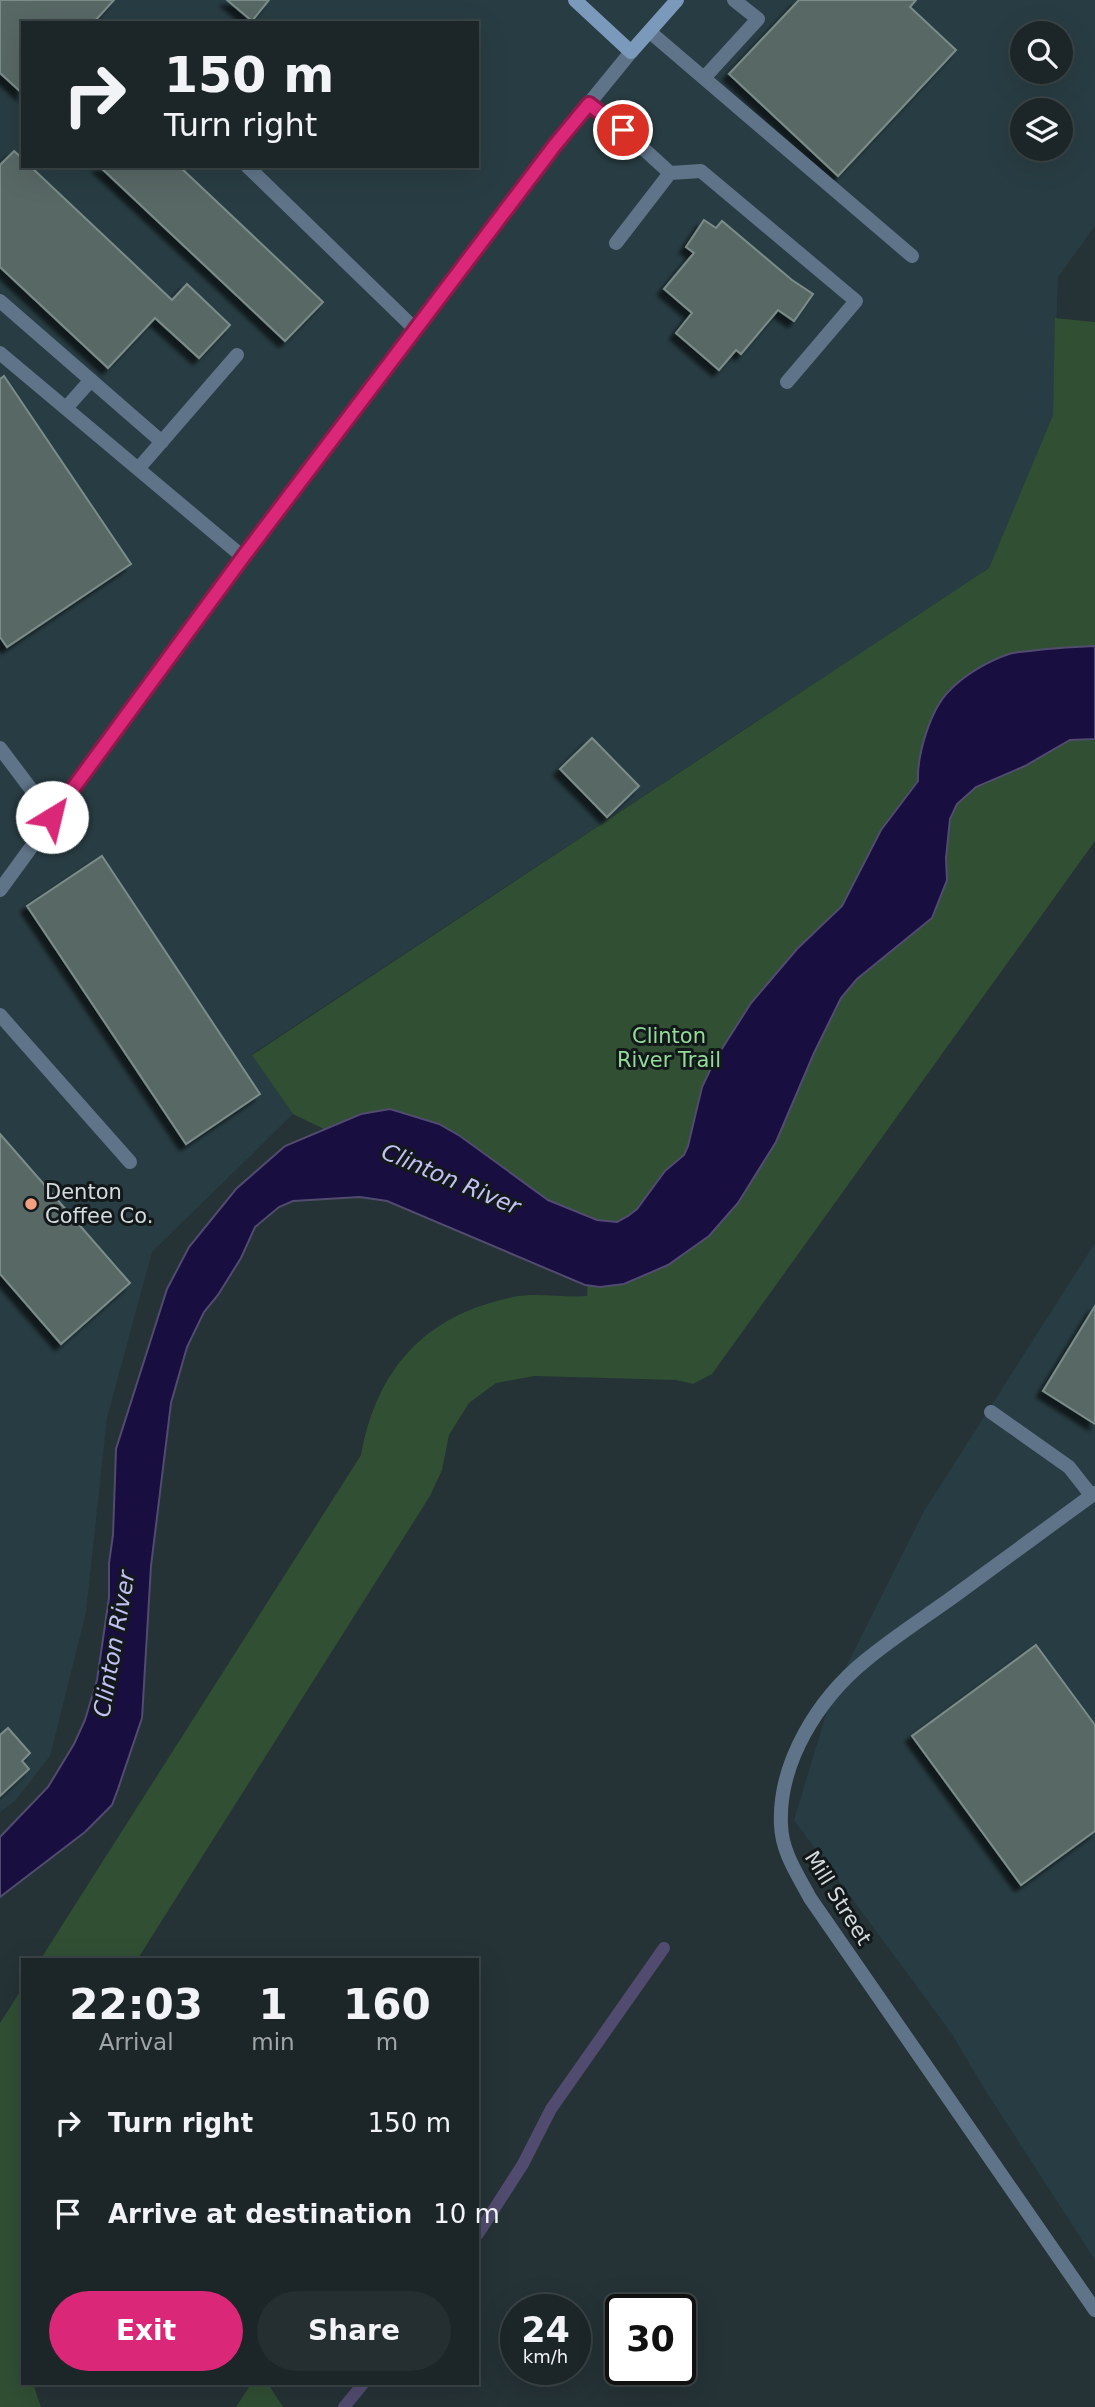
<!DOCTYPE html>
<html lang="en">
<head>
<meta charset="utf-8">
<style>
	:root { --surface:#1c2628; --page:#252e30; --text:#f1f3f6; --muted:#a0a5a8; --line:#3a4345; --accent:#db2777 }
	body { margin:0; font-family:"DejaVu Sans",sans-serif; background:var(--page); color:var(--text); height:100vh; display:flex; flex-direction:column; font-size:26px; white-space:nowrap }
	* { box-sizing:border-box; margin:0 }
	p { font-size:23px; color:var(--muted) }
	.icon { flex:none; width:38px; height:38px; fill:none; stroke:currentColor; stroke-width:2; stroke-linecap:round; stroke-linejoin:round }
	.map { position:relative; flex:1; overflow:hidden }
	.details { position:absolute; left:21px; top:1958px; width:458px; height:427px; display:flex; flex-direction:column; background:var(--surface); border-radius:0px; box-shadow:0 7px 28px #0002,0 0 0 2px var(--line) }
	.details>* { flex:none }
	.top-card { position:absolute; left:21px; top:21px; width:458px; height:147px; border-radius:0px; box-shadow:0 7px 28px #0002,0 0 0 2px var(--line); background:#1c2628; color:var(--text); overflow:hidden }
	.fabs { position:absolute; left:1010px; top:21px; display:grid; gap:14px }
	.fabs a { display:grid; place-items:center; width:63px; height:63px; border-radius:50%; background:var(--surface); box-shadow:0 7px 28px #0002,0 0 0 2px var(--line); font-size:35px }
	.speed { position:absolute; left:500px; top:2294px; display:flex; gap:14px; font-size:35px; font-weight:700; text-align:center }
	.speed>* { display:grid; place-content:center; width:91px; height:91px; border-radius:50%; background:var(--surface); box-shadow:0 7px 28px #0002,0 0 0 2px var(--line); line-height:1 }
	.speed small { font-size:18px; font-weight:400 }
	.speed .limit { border:4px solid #111; border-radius:10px; background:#fff; color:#111 }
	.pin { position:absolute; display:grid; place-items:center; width:60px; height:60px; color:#fff; margin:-30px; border:4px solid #fff; border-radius:50%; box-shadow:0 2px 7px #0007 }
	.me { position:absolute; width:77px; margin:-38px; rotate:36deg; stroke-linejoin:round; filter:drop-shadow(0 0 5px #0008) }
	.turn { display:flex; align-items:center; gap:24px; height:147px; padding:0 28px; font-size:32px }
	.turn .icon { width:91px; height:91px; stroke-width:2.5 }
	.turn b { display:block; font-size:49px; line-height:60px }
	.eta { display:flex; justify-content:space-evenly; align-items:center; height:119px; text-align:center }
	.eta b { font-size:42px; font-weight:600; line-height:49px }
	.primary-button { display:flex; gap:14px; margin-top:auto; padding:14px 28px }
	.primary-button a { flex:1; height:80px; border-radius:42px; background:var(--accent); color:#fff; font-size:28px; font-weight:600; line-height:80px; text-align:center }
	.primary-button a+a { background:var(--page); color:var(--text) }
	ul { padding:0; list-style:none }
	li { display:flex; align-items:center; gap:21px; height:91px; padding:0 28px }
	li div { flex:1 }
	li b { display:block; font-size:26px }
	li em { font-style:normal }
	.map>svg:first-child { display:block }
	.built { fill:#283d43; fill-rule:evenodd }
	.green { fill:#304f33 }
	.water { fill:#190e40; stroke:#514c6f; stroke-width:2 }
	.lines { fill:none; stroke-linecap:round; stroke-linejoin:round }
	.stream { stroke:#514c6f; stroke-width:12 }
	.building { fill:#586865; stroke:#7c8c89; stroke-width:2; filter:url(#shadow) }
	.lane { stroke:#607489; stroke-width:14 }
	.street { stroke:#607489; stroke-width:14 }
	.secondary { stroke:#7b99bb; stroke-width:14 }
	.route-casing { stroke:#8e194d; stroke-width:18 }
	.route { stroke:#db2777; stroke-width:12 }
	.poi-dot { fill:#f2a080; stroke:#13191b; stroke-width:2.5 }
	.labels { text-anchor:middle; stroke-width:6; stroke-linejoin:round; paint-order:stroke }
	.park-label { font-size:21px; fill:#92dc98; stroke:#13191b }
	.poi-label { font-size:21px; fill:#d3dbdd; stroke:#13191b; text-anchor:start }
	.street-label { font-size:21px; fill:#d3dbdd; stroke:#13191b }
	.water-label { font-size:23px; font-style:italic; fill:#c2c0f4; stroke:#13191b }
</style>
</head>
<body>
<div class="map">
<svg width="1095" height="2407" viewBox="0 0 1095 2407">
	<defs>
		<filter id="shadow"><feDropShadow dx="-6" dy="6" stdDeviation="2" flood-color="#0009"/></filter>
	</defs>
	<rect width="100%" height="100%" fill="#253236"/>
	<path class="built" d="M 0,0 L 1095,0 L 1095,226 L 1058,277 L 1053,415 L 989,568 L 252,1054 L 293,1114 L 152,1252 L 107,1418 L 86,1612 L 50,1756 L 15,1801 L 0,1812 ZM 23,23 L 478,23 L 478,166 L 23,166 ZM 1022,33 L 1060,33 L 1060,72 L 1022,72 ZM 1022,110 L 1060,110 L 1060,149 L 1022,149 Z
		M 1095,1243 L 1095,2260 L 982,2085 L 952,2034 L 794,1820 L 832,1695 L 924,1511 Z"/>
	<path class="green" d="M 1055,318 L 1095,322 L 1095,841 L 712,1374 L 693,1384 L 676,1380 L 535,1376 L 496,1383 L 469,1403 L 449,1435 L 442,1470 L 430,1496 L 137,1960 L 40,1960 L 361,1455 C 377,1368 425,1315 513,1297 C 536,1292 564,1298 587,1296 L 589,1259 L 293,1114 L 252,1055 L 989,568 L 1053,415 Z
		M 23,1987 L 23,2384 L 33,2384 L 41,2407 L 0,2407 L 0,2023 Z
		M 251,2384 L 268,2384 L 283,2407 L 236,2407 Z"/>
	<path class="water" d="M 1095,646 L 1095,739 L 1070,740 L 1025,766 L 976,787 L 957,804 L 950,819 L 946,858 L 947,880 L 932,918 L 857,979 L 841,998 L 814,1053 L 776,1142 L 738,1203 L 709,1236 L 668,1265 L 624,1284 L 600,1287 L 585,1285 L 387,1201 L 360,1197 L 293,1201 L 279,1207 L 255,1227 L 241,1258 L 218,1295 L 204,1312 L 187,1347 L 171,1403 L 151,1566 L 142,1718 L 118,1789 L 112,1805 L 85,1832 L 0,1897 L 0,1837 L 48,1787 L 74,1744 L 85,1720 L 97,1680 L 109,1598 L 109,1563 L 113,1535 L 116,1449 L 167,1289 L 189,1247 L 236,1189 L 285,1146 L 361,1114 L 390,1109 L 439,1124 L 460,1136 L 548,1200 L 597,1220 L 617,1222 L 628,1216 L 637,1209 L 665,1171 L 684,1155 L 688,1146 L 702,1087 L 716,1058 L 751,1003 L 797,949 L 842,906 L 881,830 L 918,781 C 917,755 930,710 949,691 C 964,675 988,661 1009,654 C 1015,652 1023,652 1030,651 C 1052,648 1073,647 1095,646 Z"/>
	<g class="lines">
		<path class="stream" d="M 478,2234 L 523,2164 L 551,2109 L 664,1948
			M 344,2407 L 363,2384"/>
	</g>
	<path class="building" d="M 0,0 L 114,0 L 93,23 L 23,23 L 23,94 L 0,73 Z
		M 227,0 L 269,0 L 252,21 Z
		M 799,0 L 916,0 L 910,7 L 956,50 L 838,176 L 729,74 Z
		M 14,151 L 23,159 L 23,166 L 30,166 L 172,300 L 187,284 L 230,325 L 199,358 L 155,318 L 108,368 L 0,267 L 0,165 Z
		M 99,166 L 179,166 L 323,302 L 285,341 Z
		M 704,220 L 716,228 L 722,221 L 792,280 L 813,294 L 794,321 L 778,310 L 741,354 L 736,350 L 719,370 L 676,333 L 692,313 L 664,289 L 694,253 L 686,247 Z
		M 4,376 L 131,564 L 7,647 L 0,637 L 0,379 Z
		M 592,738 L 639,786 L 607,817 L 560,769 Z
		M 102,856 L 260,1094 L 186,1144 L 27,906 Z
		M 0,1134 L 130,1283 L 61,1344 L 0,1274 Z
		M 1095,1306 L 1095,1424 L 1043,1391 Z
		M 1036,1645 L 1095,1725 L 1095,1831 L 1021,1885 L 912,1736 Z
		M 8,1728 L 30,1753 L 22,1761 L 29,1769 L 0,1796 L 0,1735 Z"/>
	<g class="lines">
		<path class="lane" d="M 650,32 L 912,256
			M 704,78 L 758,19 L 734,0
			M 589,104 L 623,130 L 670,173 L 616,243
			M 247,166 L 416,330
			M 670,173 L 701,171 L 856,301 L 787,382
			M 0,301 L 162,442
			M 0,353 L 243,557
			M 66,408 L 91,380
			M 138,469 L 237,355
			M 0,748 L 52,817
			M 0,1015 L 130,1162
			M 991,1412 L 1069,1467 L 1091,1495"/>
		<path class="street" d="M 0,890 L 243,557 L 555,145 L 631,52
			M 1095,1493 C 1050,1526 1006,1558 961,1591 C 930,1614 896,1635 866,1660 C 819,1698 778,1762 781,1825 C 782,1853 798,1875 810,1898 L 1095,2310"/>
		<path class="secondary" d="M 575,0 L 631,52 L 677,0"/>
	</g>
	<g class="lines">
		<defs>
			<path id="route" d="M 52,817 L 243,557 L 555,145 L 589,104 L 623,130"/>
		</defs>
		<use href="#route" class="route-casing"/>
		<use href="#route" class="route"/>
	</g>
	<circle class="poi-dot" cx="31" cy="1204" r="7"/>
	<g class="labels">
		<g class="park-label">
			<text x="669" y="1043">Clinton<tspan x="669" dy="24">River Trail</tspan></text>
		</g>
		<g class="poi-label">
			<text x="45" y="1199">Denton<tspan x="45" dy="24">Coffee Co.</tspan></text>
		</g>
		<g class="street-label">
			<text transform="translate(838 1898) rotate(58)" y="7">Mill Street</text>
		</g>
		<g class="water-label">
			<text transform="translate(451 1179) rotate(23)" y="8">Clinton River</text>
			<text transform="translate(114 1644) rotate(-80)" y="8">Clinton River</text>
		</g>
	</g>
</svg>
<div class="fabs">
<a><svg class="icon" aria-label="search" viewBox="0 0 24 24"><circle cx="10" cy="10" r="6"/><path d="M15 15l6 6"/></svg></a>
<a><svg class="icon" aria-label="layers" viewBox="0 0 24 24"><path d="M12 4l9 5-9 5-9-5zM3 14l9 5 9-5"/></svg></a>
</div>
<div class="speed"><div>24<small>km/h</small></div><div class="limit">30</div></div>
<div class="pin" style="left:623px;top:130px;background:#d93025"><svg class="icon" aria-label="arrive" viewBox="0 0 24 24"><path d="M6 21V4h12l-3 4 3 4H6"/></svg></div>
<svg class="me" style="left:52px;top:817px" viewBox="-20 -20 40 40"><circle r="19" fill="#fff"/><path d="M0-13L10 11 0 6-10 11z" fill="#db2777"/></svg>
<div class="top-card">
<div class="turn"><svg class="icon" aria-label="right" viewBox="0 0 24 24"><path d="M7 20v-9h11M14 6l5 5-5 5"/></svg><div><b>150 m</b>Turn right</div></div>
</div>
<section class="details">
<div class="eta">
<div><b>22:03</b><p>Arrival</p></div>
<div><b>1</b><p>min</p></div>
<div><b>160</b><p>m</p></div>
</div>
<ul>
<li><svg class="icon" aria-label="right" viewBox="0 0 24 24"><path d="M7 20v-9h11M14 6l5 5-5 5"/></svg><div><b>Turn right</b></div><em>150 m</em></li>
<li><svg class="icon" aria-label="arrive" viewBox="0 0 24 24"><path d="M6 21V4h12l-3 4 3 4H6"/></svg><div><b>Arrive at destination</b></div><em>10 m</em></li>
</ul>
<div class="primary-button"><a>Exit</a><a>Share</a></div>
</section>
</div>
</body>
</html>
